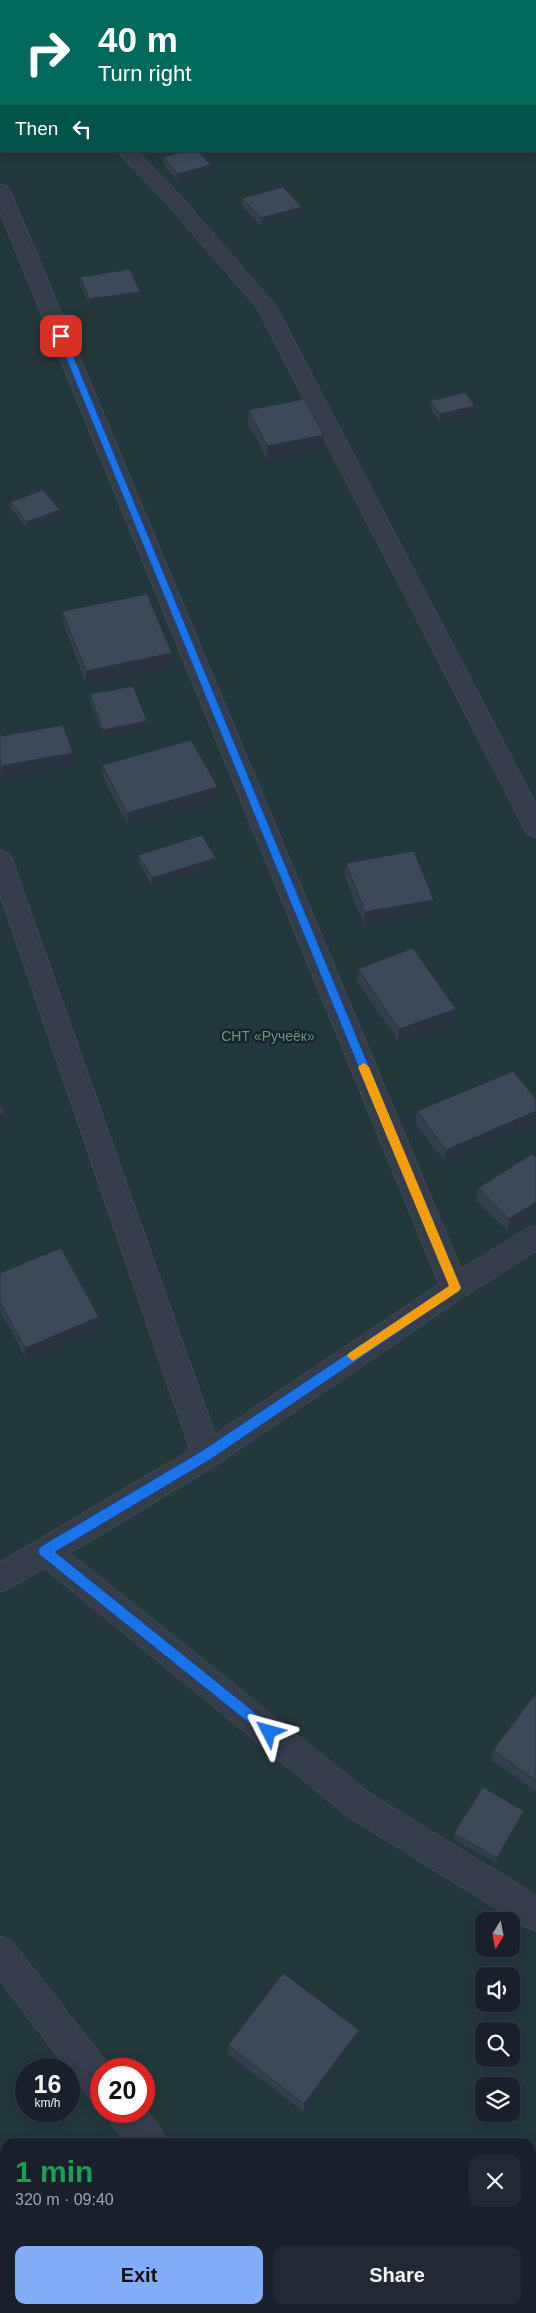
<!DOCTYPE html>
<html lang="en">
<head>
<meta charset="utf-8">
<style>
	:root { --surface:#19202c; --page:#222834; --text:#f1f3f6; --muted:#9fa3a9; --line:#373e48; --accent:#81adf9 }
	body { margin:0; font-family:Helvetica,sans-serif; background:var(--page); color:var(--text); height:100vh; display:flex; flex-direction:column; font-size:19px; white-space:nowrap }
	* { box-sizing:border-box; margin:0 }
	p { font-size:16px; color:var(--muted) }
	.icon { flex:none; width:28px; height:28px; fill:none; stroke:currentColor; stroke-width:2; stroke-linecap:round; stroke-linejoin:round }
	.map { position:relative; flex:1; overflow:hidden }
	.side { position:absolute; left:0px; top:2138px; width:536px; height:176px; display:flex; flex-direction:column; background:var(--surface); border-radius:15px 15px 0 0; box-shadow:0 2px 12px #0003,0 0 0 1px var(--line) }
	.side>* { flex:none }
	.guide { position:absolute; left:0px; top:0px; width:536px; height:152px; box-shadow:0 2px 12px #0003,0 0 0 1px var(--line); background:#00695c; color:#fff; overflow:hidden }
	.needle { width:32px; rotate:190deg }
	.fabs { position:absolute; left:475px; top:1912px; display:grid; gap:10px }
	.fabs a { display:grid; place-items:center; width:45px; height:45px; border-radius:10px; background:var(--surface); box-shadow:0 2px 12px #0003,0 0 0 1px var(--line); font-size:25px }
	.speed { position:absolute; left:15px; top:2058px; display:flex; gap:10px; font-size:25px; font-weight:700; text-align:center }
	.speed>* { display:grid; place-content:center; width:65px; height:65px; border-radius:50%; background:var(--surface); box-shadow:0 2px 12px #0003,0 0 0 1px var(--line); line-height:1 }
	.speed small { font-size:12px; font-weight:400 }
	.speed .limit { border:8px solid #d22; background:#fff; color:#111 }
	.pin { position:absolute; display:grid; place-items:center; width:42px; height:42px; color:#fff; margin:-21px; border-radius:10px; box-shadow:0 2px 8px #0006 }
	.me { position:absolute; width:55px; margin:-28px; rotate:309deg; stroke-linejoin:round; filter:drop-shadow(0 0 4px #0008) }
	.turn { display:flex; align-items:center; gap:18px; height:105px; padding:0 15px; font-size:22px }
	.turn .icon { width:65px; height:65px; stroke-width:2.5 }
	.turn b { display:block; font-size:35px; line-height:42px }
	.then { display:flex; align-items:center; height:48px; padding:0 15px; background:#0003; gap:10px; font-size:19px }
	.round { display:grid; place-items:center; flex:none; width:52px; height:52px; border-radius:10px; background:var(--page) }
	.overview { display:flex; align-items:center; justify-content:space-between; height:85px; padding:0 15px }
	h1 { font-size:30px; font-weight:700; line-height:38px; color:#1e9e55 }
	.action { display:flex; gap:10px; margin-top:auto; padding:10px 15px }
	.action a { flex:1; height:58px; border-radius:10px; background:var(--accent); color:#111; font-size:20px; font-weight:700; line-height:58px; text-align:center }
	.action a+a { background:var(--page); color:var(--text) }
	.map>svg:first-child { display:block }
	.green { fill:#23383b; fill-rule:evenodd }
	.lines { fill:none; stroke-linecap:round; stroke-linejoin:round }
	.minor-casing { stroke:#505865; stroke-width:1 }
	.minor { fill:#353d4a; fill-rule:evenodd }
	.wall { fill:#343f4d }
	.shaded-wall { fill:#2b333e }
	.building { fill:#3d4959; stroke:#2b333e }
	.route { fill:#1a73e8; stroke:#114b97 }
	.slow { fill:#f59e0b }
	.labels { text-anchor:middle; stroke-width:5; stroke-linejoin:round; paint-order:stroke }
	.park-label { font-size:14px; fill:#669873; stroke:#1a222f }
</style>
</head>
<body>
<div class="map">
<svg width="536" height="2313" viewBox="0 0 536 2313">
	<rect width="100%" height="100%" fill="#212b3a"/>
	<path class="green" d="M 0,0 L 474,1 L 1,1 L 1,151 L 535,151 L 535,118 L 536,120 L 536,2313 L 0,2313 ZM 484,1921 L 511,1921 L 511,1949 L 484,1949 ZM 484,1976 L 511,1976 L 511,2004 L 484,2004 ZM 484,2031 L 511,2031 L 511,2059 L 484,2059 ZM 26,2069 L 69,2069 L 69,2111 L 26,2111 ZM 101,2069 L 144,2069 L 144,2111 L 101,2111 ZM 484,2086 L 511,2086 L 511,2114 L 484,2114 ZM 5,2142 L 531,2142 L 531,2309 L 5,2309 Z"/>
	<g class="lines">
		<defs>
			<path id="minor" d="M 132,0 L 150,0 L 151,1 L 133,1 Z
				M 352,0 L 370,0 L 370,1 L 352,1 Z
				M 0,132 L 1,132 L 1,144 L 0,144 Z
				M 117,151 L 137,151 L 180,195 L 276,306 L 536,804 L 536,837 L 527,834 L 524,828 L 257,308 L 166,203 Z
				M 0,184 L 7,186 L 10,190 L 461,1269 L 526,1229 L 536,1226 L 536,1251 L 465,1296 L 218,1464 L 70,1553 L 371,1794 L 536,1895 L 536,1931 L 524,1926 L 347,1816 L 44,1568 L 11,1588 L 0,1592 L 0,1562 L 190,1450 L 0,895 L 0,850 L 9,853 L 12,859 L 215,1434 L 439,1284 L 0,213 Z
				M 0,1936 L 12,1941 L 112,2069 L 101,2069 L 101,2101 L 88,2096 L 0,1981 Z
				M 144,2107 L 161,2129 L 166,2142 L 126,2142 L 111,2124 L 106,2111 L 144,2111 Z
				M 252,2309 L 291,2309 L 293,2313 L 254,2313 Z"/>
		</defs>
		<use href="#minor" class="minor-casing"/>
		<use href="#minor" class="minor"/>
	</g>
	<path class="wall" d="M 163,157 L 211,165 L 211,173 L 178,181 L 163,164 Z
		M 242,198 L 302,207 L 302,214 L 261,226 L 242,205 Z
		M 80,277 L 140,292 L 140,299 L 90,307 L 80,284 Z
		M 430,401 L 475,406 L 475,413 L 440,422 L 430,408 Z
		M 248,410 L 324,448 L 267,459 L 248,423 Z
		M 10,502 L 60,518 L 27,529 L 11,509 Z
		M 62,611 L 173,666 L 86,684 L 63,623 Z
		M 90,694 L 147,721 L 147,728 L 104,737 L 90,702 Z
		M 0,736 L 74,766 L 3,778 L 0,767 Z
		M 102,765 L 218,799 L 128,825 L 103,778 Z
		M 138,855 L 216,858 L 216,865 L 152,886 L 139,863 Z
		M 346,863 L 433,912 L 364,925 L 345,876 Z
		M 358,969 L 456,1009 L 455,1021 L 399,1042 L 357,981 Z
		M 536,1099 L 445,1162 L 416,1124 L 417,1111 Z
		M 532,1154 L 508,1231 L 476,1200 L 478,1188 Z
		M 0,1273 L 100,1329 L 26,1359 L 0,1311 Z
		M 536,1693 L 536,1791 L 535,1791 L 491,1760 L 493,1750 Z
		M 524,1811 L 523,1816 L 496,1863 L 454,1839 L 454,1833 Z
		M 358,2038 L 304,2112 L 228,2054 L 228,2045 Z"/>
	<path class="shaded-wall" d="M 0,16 L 1,16 L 1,23 L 0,23 Z
		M 211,165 L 211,173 L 178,181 L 177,174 Z
		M 302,207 L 302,214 L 261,226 L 261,218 Z
		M 140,292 L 140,299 L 90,307 L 89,299 Z
		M 475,406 L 475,413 L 440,422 L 440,414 Z
		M 324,435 L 324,448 L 267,459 L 267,446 Z
		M 60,510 L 60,518 L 27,529 L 27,522 Z
		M 172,653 L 173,666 L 86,684 L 86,671 Z
		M 147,721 L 147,728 L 104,737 L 103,730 Z
		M 73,753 L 74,766 L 3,778 L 2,766 Z
		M 218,787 L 218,799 L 128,825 L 127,813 Z
		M 216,858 L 216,865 L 152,886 L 152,878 Z
		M 434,900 L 433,912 L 364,925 L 365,912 Z
		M 456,1009 L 455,1021 L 399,1042 L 399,1029 Z
		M 536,1111 L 536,1123 L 445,1162 L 446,1150 Z
		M 4,1113 L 5,1125 L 0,1127 L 0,1114 Z
		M 536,1202 L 536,1213 L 508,1231 L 509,1219 Z
		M 99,1317 L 100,1329 L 26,1359 L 25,1348 Z
		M 524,1811 L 523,1816 L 496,1863 L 497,1858 Z
		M 359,2030 L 358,2038 L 304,2112 L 304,2104 Z"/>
	<path class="building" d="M 0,0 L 7,0 L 7,1 L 1,1 L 1,16 L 0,16 Z
		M 185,151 L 198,151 L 211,165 L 177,174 L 163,157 Z
		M 283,187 L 302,207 L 261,218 L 242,198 Z
		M 130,269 L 140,292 L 89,299 L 80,277 Z
		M 465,392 L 475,406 L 440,414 L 430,401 Z
		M 304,399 L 324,435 L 267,446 L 248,410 Z
		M 43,490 L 60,510 L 27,522 L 10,502 Z
		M 147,594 L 172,653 L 86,671 L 62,611 Z
		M 133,686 L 147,721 L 103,730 L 90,694 Z
		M 63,725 L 73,753 L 2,766 L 0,759 L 0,736 Z
		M 191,740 L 218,787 L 127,813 L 102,765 Z
		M 202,835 L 216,858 L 152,878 L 138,855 Z
		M 414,851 L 434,900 L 365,912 L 346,863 Z
		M 413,948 L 456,1009 L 399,1029 L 358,969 Z
		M 513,1071 L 536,1099 L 536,1111 L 446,1150 L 417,1111 Z
		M 0,1103 L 4,1113 L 0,1114 Z
		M 532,1154 L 536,1158 L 536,1202 L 509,1219 L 478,1188 Z
		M 61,1248 L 99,1317 L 25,1348 L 0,1302 L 0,1273 Z
		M 536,1693 L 536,1781 L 493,1750 Z
		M 483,1787 L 524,1811 L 497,1858 L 454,1833 Z
		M 283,1973 L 359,2030 L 304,2104 L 228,2045 Z
		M 5,2240 L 5,2309 L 123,2309 L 125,2313 L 0,2313 L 0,2243 Z"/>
	<path class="route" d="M 58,334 L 65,336 L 461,1288 L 459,1291 L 211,1459 L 55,1552 L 274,1728 L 276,1732 L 274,1737 L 269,1739 L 40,1555 L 38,1551 L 40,1547 L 202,1451 L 449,1286 L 57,336 Z"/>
	<path class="slow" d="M 364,1063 L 369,1067 L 461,1288 L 459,1291 L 353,1361 L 347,1356 L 349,1353 L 449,1286 L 358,1067 Z"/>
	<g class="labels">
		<g class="park-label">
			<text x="268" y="1041">СНТ «Ручеёк»</text>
		</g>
	</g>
</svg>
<div class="fabs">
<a><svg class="needle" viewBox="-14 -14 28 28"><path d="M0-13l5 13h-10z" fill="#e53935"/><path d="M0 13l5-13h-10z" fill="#9fa3a9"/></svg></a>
<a><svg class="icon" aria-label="sound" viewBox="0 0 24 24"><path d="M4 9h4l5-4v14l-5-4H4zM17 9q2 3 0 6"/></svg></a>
<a><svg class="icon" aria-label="search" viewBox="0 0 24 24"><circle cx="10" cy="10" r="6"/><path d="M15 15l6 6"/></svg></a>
<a><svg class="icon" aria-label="layers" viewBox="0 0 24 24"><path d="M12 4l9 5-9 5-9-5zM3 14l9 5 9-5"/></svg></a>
</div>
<div class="speed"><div>16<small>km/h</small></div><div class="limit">20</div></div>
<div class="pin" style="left:61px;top:336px;background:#d93025"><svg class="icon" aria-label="arrive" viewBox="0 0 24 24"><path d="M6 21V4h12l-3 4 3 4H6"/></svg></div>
<svg class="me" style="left:269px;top:1732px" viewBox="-20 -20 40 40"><path d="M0-17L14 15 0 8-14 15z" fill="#1a73e8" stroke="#fff" stroke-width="4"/></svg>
<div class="guide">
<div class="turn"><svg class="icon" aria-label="right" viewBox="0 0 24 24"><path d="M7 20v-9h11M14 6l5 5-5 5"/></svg><div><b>40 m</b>Turn right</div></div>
<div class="then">Then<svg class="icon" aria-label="left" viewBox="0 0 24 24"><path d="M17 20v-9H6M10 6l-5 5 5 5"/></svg></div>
</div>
<section class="side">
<div class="overview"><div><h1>1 min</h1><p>320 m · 09:40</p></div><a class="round"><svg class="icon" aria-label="close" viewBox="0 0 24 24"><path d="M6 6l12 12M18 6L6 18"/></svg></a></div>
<div class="action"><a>Exit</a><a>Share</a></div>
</section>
</div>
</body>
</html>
